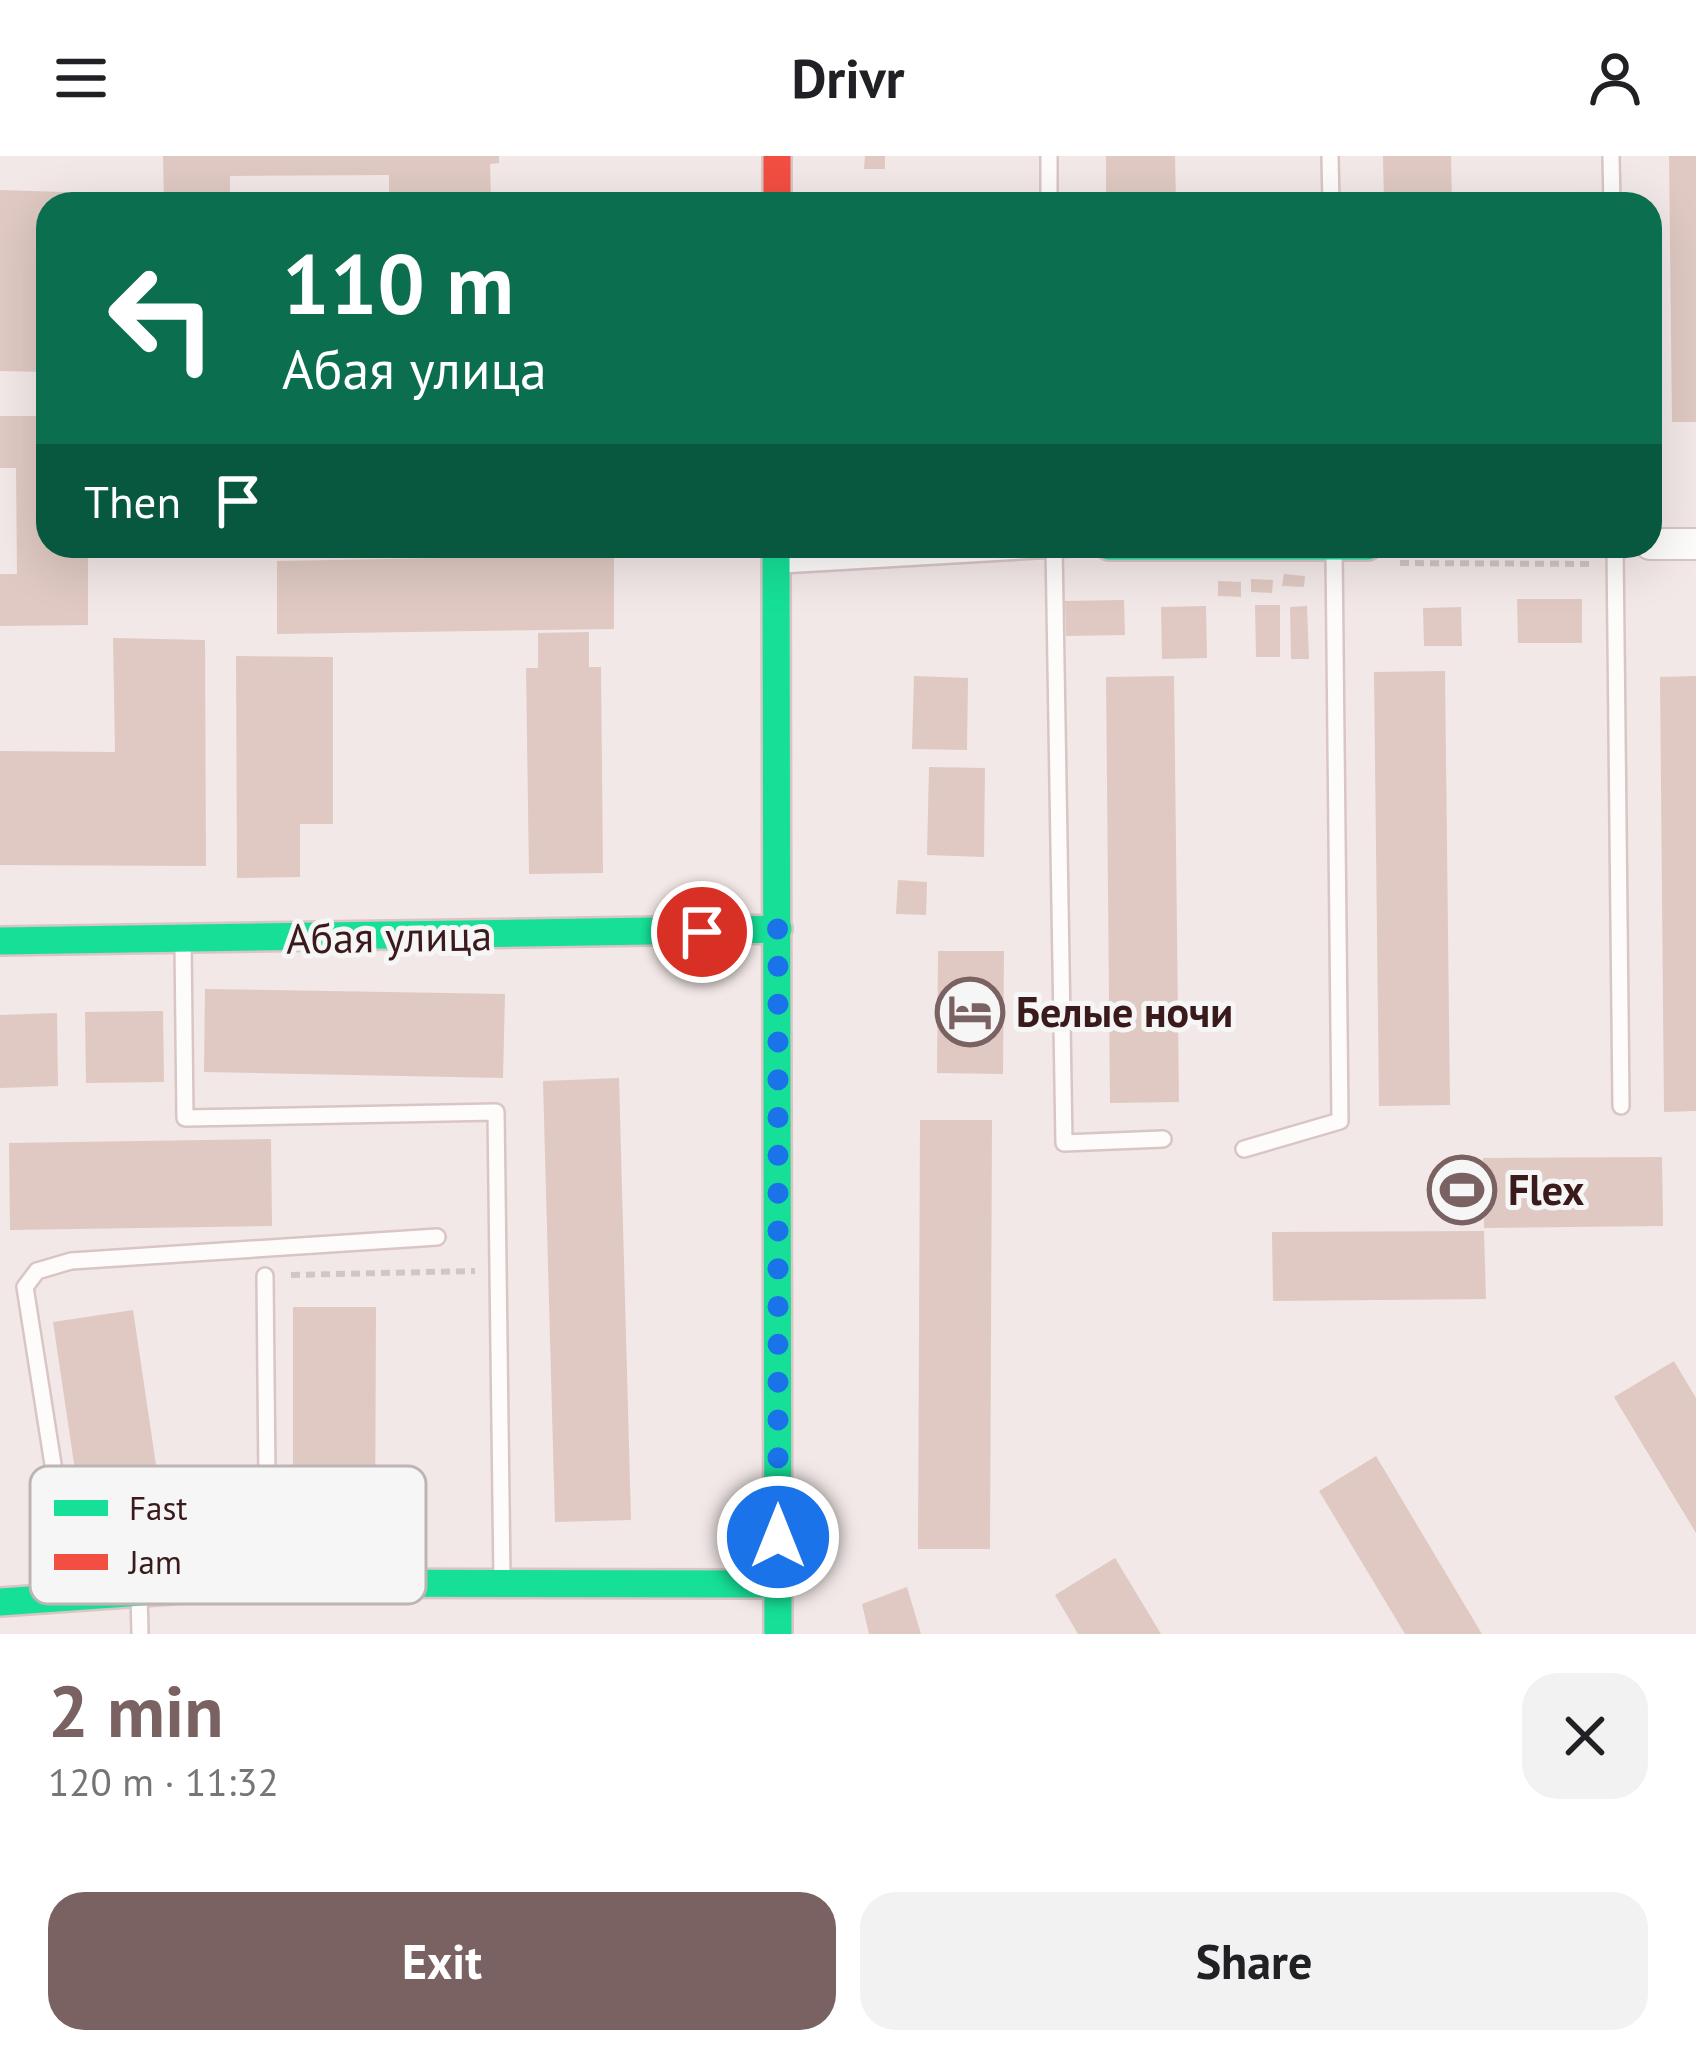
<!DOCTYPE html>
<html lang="en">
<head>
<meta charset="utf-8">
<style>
	:root { --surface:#fff; --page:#f2f2f2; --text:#202124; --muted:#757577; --accent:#7a6262 }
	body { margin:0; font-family:"PT Sans",sans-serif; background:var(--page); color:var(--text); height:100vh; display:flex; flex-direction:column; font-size:45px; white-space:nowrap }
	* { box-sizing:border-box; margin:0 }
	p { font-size:39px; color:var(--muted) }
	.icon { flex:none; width:66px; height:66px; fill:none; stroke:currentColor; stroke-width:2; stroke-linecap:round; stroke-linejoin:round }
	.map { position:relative; height:1478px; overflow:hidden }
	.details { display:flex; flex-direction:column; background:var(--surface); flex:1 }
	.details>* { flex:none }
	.guide { position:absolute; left:36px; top:36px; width:1626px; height:366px; border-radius:36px; box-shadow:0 12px 48px #0002; background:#0b6e4f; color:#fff; overflow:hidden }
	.pin { position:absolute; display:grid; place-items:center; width:102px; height:102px; color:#fff; margin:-51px; border:6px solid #fff; border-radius:50%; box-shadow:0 3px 12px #0007 }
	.me { position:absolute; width:132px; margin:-66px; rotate:0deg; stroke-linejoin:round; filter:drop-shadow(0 0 9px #0008) }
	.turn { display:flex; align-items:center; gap:42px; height:252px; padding:0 48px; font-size:54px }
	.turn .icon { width:156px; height:156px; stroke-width:2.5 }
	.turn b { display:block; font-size:84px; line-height:102px }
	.then { display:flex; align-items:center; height:114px; padding:0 48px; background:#0003; gap:24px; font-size:45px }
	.round { display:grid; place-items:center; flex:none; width:126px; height:126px; border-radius:36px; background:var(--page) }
	.head { display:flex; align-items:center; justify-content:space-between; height:204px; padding:0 48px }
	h1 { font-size:72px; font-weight:700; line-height:90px; color:var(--accent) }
	.primary-button { display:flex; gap:24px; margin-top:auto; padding:24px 48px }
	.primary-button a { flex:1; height:138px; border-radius:36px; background:var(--accent); color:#fff; font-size:48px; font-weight:700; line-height:138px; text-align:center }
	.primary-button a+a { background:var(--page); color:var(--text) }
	header { display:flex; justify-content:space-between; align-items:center; height:156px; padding:0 48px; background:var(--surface); font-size:54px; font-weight:700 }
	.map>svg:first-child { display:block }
	.building { fill:#dfc9c2 }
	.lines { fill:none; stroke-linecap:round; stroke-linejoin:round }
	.lane-casing { stroke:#dac5c5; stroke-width:20 }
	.street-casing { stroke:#dac5c5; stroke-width:34 }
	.fast-casing { stroke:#dac5c5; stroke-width:32 }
	.jam-casing { stroke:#dac5c5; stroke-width:32 }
	.path { stroke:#cfc7c7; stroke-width:6; stroke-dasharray:9 6; stroke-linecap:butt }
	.lane { stroke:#fdfcfb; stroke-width:15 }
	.street { stroke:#fdfcfb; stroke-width:30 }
	.fast { stroke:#16e098; stroke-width:27 }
	.jam { stroke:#f24e42; stroke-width:27 }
	.route { stroke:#1a73e8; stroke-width:21; stroke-dasharray:0 37.8 }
	.labels { text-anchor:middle; stroke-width:10; stroke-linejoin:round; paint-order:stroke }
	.street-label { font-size:42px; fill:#3a1a1a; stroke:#f6f6f6 }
	.poi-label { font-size:42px; font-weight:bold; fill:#3a1a1a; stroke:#f6f6f6; text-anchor:start }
	.key { fill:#f6f6f6; stroke:#beb4b4; stroke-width:3 }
	.key-label { font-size:33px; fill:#3a1a1a }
</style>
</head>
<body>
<header><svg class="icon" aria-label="menu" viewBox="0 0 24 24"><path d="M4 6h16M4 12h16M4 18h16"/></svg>Drivr<svg class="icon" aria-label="person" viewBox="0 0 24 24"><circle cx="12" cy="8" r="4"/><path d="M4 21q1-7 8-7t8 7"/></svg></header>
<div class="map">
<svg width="1696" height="1478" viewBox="0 0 1696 1478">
	<rect width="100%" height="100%" fill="#f2e8e7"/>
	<path class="building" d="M 163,0 L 499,0 L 499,7 L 490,8 L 491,44 L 389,48 L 389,19 L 230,20 L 230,48 L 164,48 Z
		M 865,0 L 885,0 L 885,13 L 864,13 Z
		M 1106,0 L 1175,0 L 1176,48 L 1106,48 Z
		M 1383,0 L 1451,0 L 1452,48 L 1384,48 Z
		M 1669,0 L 1696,0 L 1696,266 L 1672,266 Z
		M 0,34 L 97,37 L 96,48 L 48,48 L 48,216 L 0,215 Z
		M 0,260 L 48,260 L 48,390 L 88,390 L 88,469 L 0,470 L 0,418 L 17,418 L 16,312 L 0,312 Z
		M 614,399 L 614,473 L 277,478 L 277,405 Z
		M 1284,418 L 1305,420 L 1304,431 L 1282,430 Z
		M 1251,423 L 1273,424 L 1272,437 L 1251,436 Z
		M 1218,425 L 1241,426 L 1241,441 L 1218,440 Z
		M 1517,443 L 1582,443 L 1582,487 L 1518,487 Z
		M 1124,444 L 1125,479 L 1066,480 L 1065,445 Z
		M 1255,449 L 1280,449 L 1280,501 L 1256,501 Z
		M 1206,450 L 1207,502 L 1162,503 L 1161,451 Z
		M 1307,450 L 1309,503 L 1291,503 L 1290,451 Z
		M 1461,451 L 1462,490 L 1424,490 L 1423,452 Z
		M 589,476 L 589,511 L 601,511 L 603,717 L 529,718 L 526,512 L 538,512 L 538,477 Z
		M 113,482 L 205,484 L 206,710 L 0,709 L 0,595 L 115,596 Z
		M 236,500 L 333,501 L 333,668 L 300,668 L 300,721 L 237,722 Z
		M 1445,515 L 1450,949 L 1379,950 L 1374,516 Z
		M 914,520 L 968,522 L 967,594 L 912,593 Z
		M 1174,520 L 1179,946 L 1110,947 L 1106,521 Z
		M 1696,520 L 1696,955 L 1664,956 L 1660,521 Z
		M 929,611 L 985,612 L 984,701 L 927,699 Z
		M 898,724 L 927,726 L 926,759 L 896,758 Z
		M 938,795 L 1004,795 L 1003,918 L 937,917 Z
		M 205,833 L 505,838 L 503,922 L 204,916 Z
		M 163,855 L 164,926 L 86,927 L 85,856 Z
		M 57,857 L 58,930 L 0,932 L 0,859 Z
		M 619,922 L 631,1364 L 555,1366 L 543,925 Z
		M 920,964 L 992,964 L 990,1393 L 918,1393 Z
		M 271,983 L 272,1070 L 10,1074 L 9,987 Z
		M 1662,1001 L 1663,1070 L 1484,1072 L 1483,1002 Z
		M 1484,1075 L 1486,1143 L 1273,1145 L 1272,1076 Z
		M 293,1151 L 376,1151 L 375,1380 L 293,1380 Z
		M 133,1154 L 167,1383 L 87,1395 L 53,1166 Z
		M 1674,1205 L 1696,1242 L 1696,1377 L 1614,1241 Z
		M 1376,1300 L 1482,1478 L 1405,1478 L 1319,1335 Z
		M 1115,1402 L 1161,1478 L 1078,1478 L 1055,1439 Z
		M 907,1431 L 921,1478 L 869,1478 L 862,1448 Z"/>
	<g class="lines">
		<defs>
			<path id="lane" d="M 1330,0 L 1331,48
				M 1611,0 L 1612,48
				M 1049,48 L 1049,0
				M 1054,390 L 1064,987 L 1163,983
				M 1615,390 L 1621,950
				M 782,409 L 1106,390
				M 183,787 L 185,962 L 496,956 L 502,1424
				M 1244,993 L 1340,965 L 1334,395
				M 265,1120 L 268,1424
				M 73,1435 L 25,1131 L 37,1115 L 71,1105 L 437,1081
				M 139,1437 L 140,1478"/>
			<path id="street" d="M 1650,388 L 1696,388"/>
			<path id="fast" d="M 776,390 L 778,1478
				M 1109,390 L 1368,390
				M 0,785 L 778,773
				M 0,1446 L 268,1427 L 778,1428"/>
			<path id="jam" d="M 777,0 L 777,48"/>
		</defs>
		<use href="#lane" class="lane-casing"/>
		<use href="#street" class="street-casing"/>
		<use href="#fast" class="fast-casing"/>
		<use href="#jam" class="jam-casing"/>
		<path class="path" d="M 1400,407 L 1590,408
			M 291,1119 L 475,1115"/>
		<use href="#lane" class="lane"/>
		<use href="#street" class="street"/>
		<use href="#fast" class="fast"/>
		<use href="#jam" class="jam"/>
	</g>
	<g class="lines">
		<path class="route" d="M 702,776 L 778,773 L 778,1381"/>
	</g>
	<defs>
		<symbol id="hotel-ring" viewBox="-11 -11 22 22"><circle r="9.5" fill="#f6f6f6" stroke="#7a6262" stroke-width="1.5"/><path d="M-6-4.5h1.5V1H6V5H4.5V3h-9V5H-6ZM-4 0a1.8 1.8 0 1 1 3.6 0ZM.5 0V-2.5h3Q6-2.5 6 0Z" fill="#7a6262"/></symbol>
		<symbol id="stadium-ring" viewBox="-11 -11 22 22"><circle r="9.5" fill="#f6f6f6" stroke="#7a6262" stroke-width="1.5"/><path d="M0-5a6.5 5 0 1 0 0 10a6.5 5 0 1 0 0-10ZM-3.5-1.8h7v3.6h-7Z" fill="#7a6262"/></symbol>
	</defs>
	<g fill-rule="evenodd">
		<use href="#hotel-ring" x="932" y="818" width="76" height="76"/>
		<use href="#stadium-ring" x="1424" y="996" width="76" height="76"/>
	</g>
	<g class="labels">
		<g class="street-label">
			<text transform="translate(389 781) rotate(-1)" y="15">Абая улица</text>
		</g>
		<g class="poi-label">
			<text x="1016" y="871">Белые ночи</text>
			<text x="1508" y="1049">Flex</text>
		</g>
	</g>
	<rect x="30" y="1310" width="396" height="138" rx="18" class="key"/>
	<rect x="54" y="1344" width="54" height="16" fill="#16e098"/>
	<rect x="54" y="1398" width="54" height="16" fill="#f24e42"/>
	<g class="key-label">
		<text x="129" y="1364">Fast</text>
		<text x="129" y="1418">Jam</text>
	</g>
</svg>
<div class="pin" style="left:702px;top:776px;background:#d93025"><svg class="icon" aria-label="arrive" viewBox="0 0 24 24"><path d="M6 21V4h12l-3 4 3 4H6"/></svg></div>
<svg class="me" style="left:778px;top:1381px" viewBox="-20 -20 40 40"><circle r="17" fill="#1a73e8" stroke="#fff" stroke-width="3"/><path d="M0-11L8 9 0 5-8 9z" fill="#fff"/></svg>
<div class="guide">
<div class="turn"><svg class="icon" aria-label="left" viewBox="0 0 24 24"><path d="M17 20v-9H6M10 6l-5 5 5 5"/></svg><div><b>110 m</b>Абая улица</div></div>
<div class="then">Then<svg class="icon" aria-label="arrive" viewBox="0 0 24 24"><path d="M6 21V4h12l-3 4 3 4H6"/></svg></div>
</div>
</div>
<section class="details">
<div class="head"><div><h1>2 min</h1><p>120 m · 11:32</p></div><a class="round"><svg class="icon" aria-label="close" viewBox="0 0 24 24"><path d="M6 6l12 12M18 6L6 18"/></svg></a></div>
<div class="primary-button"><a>Exit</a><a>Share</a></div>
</section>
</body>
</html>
